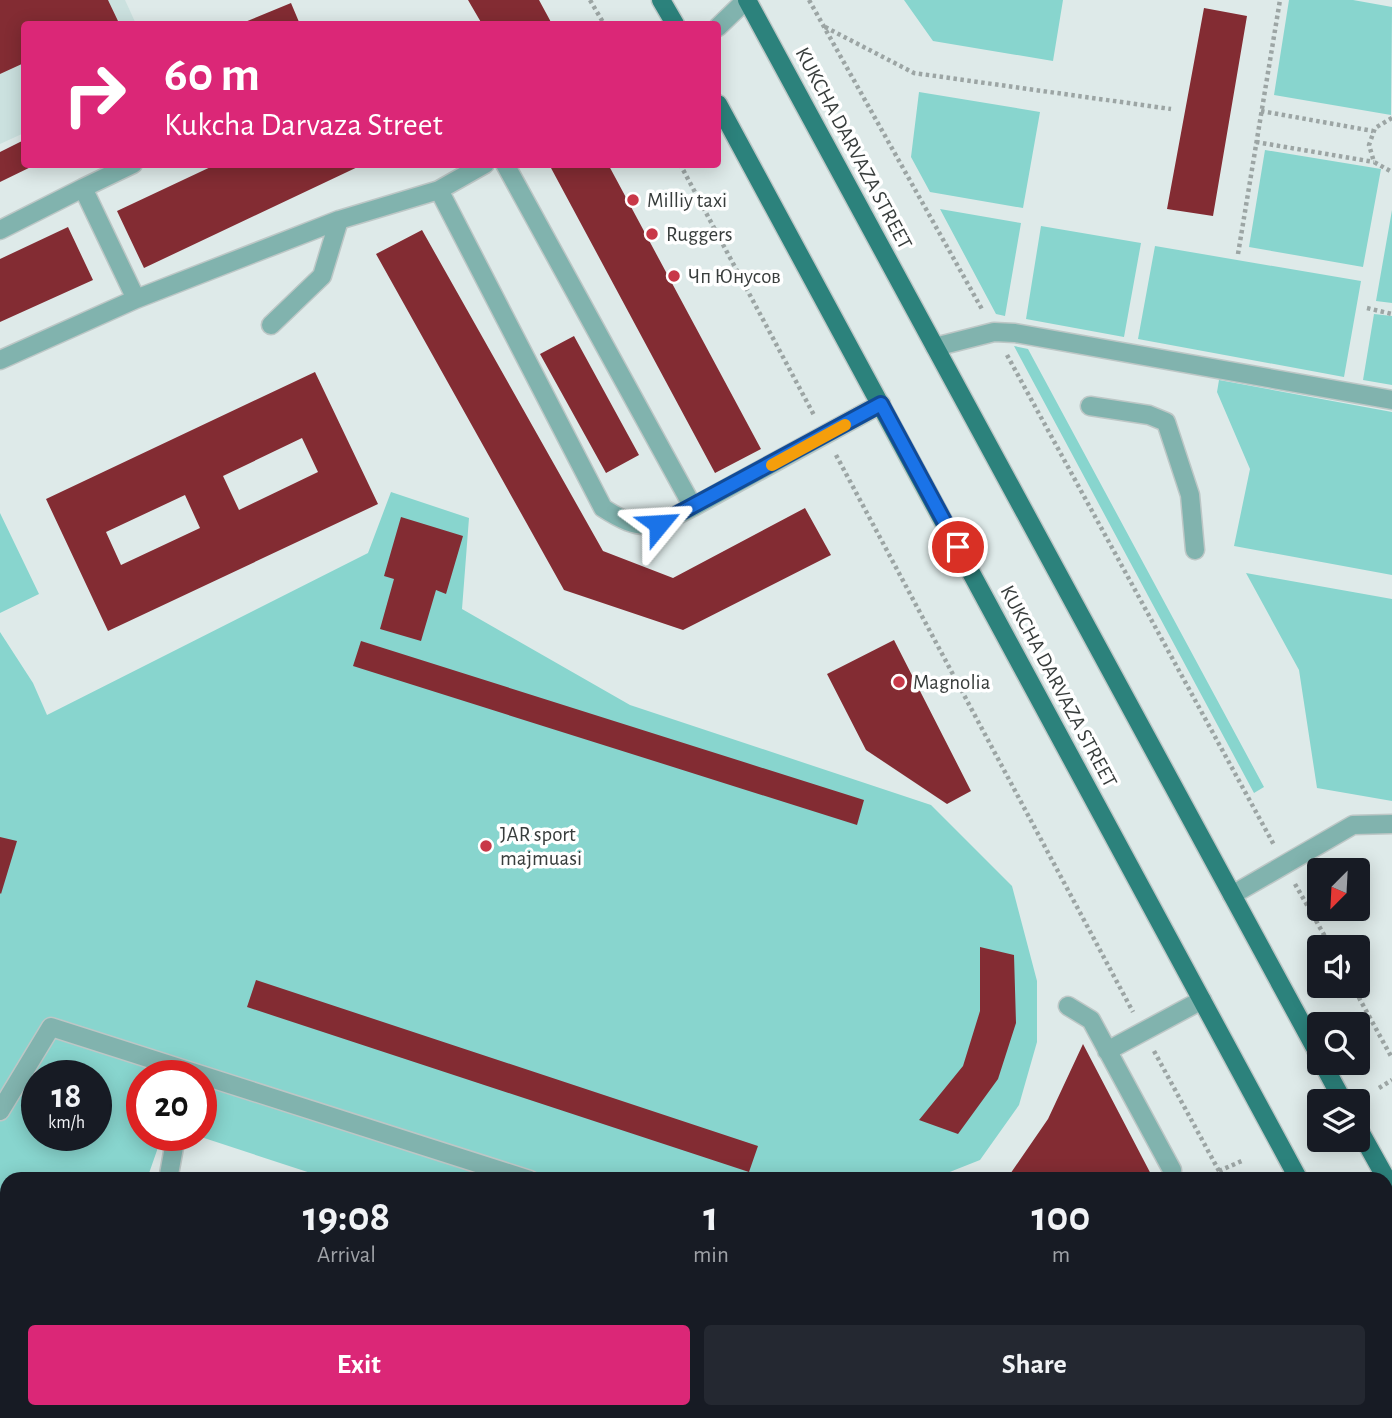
<!DOCTYPE html>
<html lang="en">
<head>
<meta charset="utf-8">
<style>
	:root { --surface:#171b24; --page:#242831; --text:#f1f3f6; --muted:#9ea1a6; --accent:#db2777 }
	body { margin:0; font-family:"Alegreya Sans",sans-serif; background:var(--page); color:var(--text); height:100vh; display:flex; flex-direction:column; font-size:26px; white-space:nowrap }
	* { box-sizing:border-box; margin:0 }
	p { font-size:23px; color:var(--muted) }
	.icon { flex:none; width:38px; height:38px; fill:none; stroke:currentColor; stroke-width:2; stroke-linecap:round; stroke-linejoin:round }
	.map { position:relative; flex:1; overflow:hidden }
	.details { position:absolute; left:0px; top:1172px; width:1393px; height:247px; display:flex; flex-direction:column; background:var(--surface); border-radius:21px 21px 0 0; box-shadow:0 4px 18px #0003 }
	.details>* { flex:none }
	.top-card { position:absolute; left:21px; top:21px; width:700px; height:147px; border-radius:7px; box-shadow:0 4px 18px #0003; background:#db2777; color:#fff; overflow:hidden }
	.needle { width:46px; rotate:204deg }
	.tools { position:absolute; left:1307px; top:858px; display:grid; gap:14px }
	.tools a { display:grid; place-items:center; width:63px; height:63px; border-radius:7px; background:var(--surface); box-shadow:0 4px 18px #0003; font-size:35px }
	.speed { position:absolute; left:21px; top:1060px; display:flex; gap:14px; font-size:35px; font-weight:700; text-align:center }
	.speed>* { display:grid; place-content:center; width:91px; height:91px; border-radius:50%; background:var(--surface); box-shadow:0 4px 18px #0003; line-height:1 }
	.speed small { font-size:18px; font-weight:400 }
	.speed .limit { border:10px solid #d22; background:#fff; color:#111 }
	.pin { position:absolute; display:grid; place-items:center; width:60px; height:60px; color:#fff; margin:-30px; border:4px solid #fff; border-radius:50%; box-shadow:0 2px 7px #0007 }
	.me { position:absolute; width:77px; margin:-38px; rotate:63deg; stroke-linejoin:round; filter:drop-shadow(0 0 5px #0008) }
	.turn { display:flex; align-items:center; gap:24px; height:147px; padding:0 28px; font-size:32px }
	.turn .icon { width:91px; height:91px; stroke-width:2.5 }
	.turn b { display:block; font-size:49px; line-height:60px }
	.eta { display:flex; justify-content:space-evenly; align-items:center; height:119px; text-align:center }
	.eta b { font-size:42px; font-weight:600; line-height:49px }
	.button { display:flex; gap:14px; margin-top:auto; padding:14px 28px }
	.button a { flex:1; height:80px; border-radius:7px; background:var(--accent); color:#fff; font-size:28px; font-weight:600; line-height:80px; text-align:center }
	.button a+a { background:var(--page); color:var(--text) }
	.map>svg:first-child { display:block }
	.built { fill:#cbe1df }
	.green { fill:#88d5ce; fill-rule:evenodd }
	.building { fill:#832c33; fill-rule:evenodd }
	.lines { fill:none; stroke-linecap:round; stroke-linejoin:round }
	.minor-casing { stroke:#bdc7c6; stroke-width:21 }
	.major-casing { stroke:#bdc7c6; stroke-width:21 }
	.path { stroke:#9ca5a4; stroke-width:4.5; stroke-dasharray:3.5 3.5; stroke-linecap:butt }
	.minor { stroke:#81b3ae; stroke-width:18 }
	.major { stroke:#2c827c; stroke-width:18 }
	.route-casing { stroke:#114b97; stroke-width:18 }
	.route { stroke:#1a73e8; stroke-width:12 }
	.slow { stroke:#f59e0b; stroke-width:12 }
	.poi-dot { fill:#c83848; stroke:#fff; stroke-width:2.5 }
	.labels { text-anchor:middle; stroke-width:7; stroke-linejoin:round; paint-order:stroke }
	.street-label { font-size:21px; fill:#383d3c; stroke:#fff }
	.poi-label { font-size:21px; fill:#383d3c; stroke:#fff; text-anchor:start }
</style>
</head>
<body>
<div class="map">
<svg width="1392" height="1418" viewBox="0 0 1392 1418">
	<rect width="100%" height="100%" fill="#deeae9"/>
	<path class="built" d="M 0,0 L 125,0 L 136,24 L 24,24 L 24,133 L 0,144 Z"/>
	<path class="green" d="M 904,0 L 1063,0 L 1053,61 L 933,41 Z
		M 1289,0 L 1353,0 L 1392,7 L 1391,115 L 1274,95 Z
		M 919,92 L 1040,112 L 1023,208 L 930,192 L 911,157 Z
		M 1265,150 L 1381,169 L 1363,267 L 1249,247 Z
		M 940,209 L 1021,223 L 1005,316 L 996,314 Z
		M 1392,210 L 1392,303 L 1376,301 Z
		M 1041,226 L 1141,243 L 1124,337 L 1026,319 Z
		M 1155,246 L 1361,281 L 1344,377 L 1138,339 Z
		M 1374,314 L 1392,316 L 1392,385 L 1363,380 Z
		M 1014,346 L 1028,349 L 1264,787 L 1254,793 Z
		M 1219,380 L 1392,412 L 1392,575 L 1234,546 L 1250,469 L 1217,392 Z
		M 391,492 L 469,518 L 462,609 L 630,705 L 931,805 L 1012,886 L 1037,981 L 1037,1042 L 1019,1105 L 980,1160 L 932,1179 L 332,1180 L 198,1136 L 201,1136 L 201,1076 L 142,1076 L 142,1136 L 162,1136 L 147,1179 L 7,1180 L 7,1237 L 0,1240 L 0,632 L 33,683 L 47,715 L 368,553 ZM 37,1076 L 96,1076 L 96,1136 L 37,1136 Z
		M 0,513 L 39,594 L 0,613 Z
		M 1246,573 L 1392,599 L 1392,801 L 1317,788 L 1299,670 Z"/>
	<path class="building" d="M 0,0 L 108,0 L 118,21 L 109,24 L 24,24 L 24,63 L 0,74 Z
		M 468,0 L 539,0 L 552,24 L 482,24 Z
		M 291,3 L 299,22 L 240,24 Z
		M 1204,8 L 1247,16 L 1213,216 L 1167,209 Z
		M 24,140 L 24,164 L 37,164 L 0,182 L 0,152 Z
		M 217,164 L 364,164 L 144,268 L 117,211 Z
		M 559,164 L 608,164 L 761,449 L 715,473 L 551,168 Z
		M 68,227 L 93,280 L 0,322 L 0,259 Z
		M 422,230 L 603,551 L 673,578 L 805,508 L 831,555 L 683,630 L 564,590 L 376,254 Z
		M 574,336 L 639,455 L 606,473 L 540,354 Z
		M 315,372 L 378,504 L 108,631 L 46,499 ZM 302,438 L 318,472 L 239,510 L 223,476 ZM 185,495 L 200,528 L 121,565 L 106,532 Z
		M 401,517 L 463,536 L 446,594 L 436,590 L 421,641 L 380,629 L 394,579 L 384,576 Z
		M 894,640 L 971,791 L 947,804 L 866,750 L 827,674 Z
		M 361,641 L 864,800 L 857,825 L 353,666 Z
		M 0,837 L 17,841 L 1,894 L 0,893 Z
		M 980,947 L 1014,955 L 1016,1023 L 998,1079 L 958,1134 L 919,1120 L 963,1066 L 980,1011 Z
		M 256,980 L 758,1146 L 749,1172 L 247,1007 Z
		M 1083,1044 L 1154,1180 L 1006,1180 L 1048,1119 Z
		M 690,1412 L 710,1412 L 710,1418 L 690,1418 Z
		M 946,1412 L 947,1418 L 893,1418 L 893,1415 Z
		M 997,1412 L 1054,1412 L 1054,1418 L 998,1418 Z
		M 1107,1412 L 1203,1412 L 1203,1418 L 1107,1418 Z
		M 639,1413 L 639,1418 L 602,1418 L 602,1416 Z"/>
	<g class="lines">
		<defs>
			<path id="minor" d="M 718,27 L 746,0
				M 505,164 L 693,507 L 881,404
				M 83,188 L 133,164
				M 439,190 L 603,508 C 642,533 652,528 693,507
				M 0,230 L 83,188 L 136,299
				M 271,325 L 322,276 L 339,220
				M 935,347 L 994,332 L 1015,333 L 1392,400
				M 0,360 L 136,299 L 339,220 L 439,190 L 485,164
				M 1090,406 L 1149,415 L 1166,422 L 1190,495 L 1195,550
				M 1232,895 L 1353,825 L 1392,824
				M 1068,1006 L 1091,1020 L 1172,1170
				M 1107,1051 L 1202,1000
				M 0,1111 L 51,1027 L 530,1180
				M 168,1180 L 176,1136
				M 522,1412 L 522,1418
				M 729,1418 L 729,1412"/>
			<path id="major" d="M 661,0 L 675,24
				M 747,0 L 1320,1057
				M 718,104 L 1299,1180
				M 1322,1062 L 1343,1101
				M 1358,1128 L 1392,1189
				M 1386,1272 L 1392,1269
				M 1386,1343 L 1392,1355
				M 63,1418 L 75,1412
				M 140,1418 L 156,1412"/>
		</defs>
		<use href="#minor" class="minor-casing"/>
		<use href="#major" class="major-casing"/>
		<path class="path" d="M 590,0 L 604,24
			M 809,0 L 983,311
			M 825,27 L 914,73 L 1171,109
			M 1261,111 L 1373,131
			M 1392,118 L 1375,128 L 1369,145 L 1374,162 L 1392,172
			M 1256,142 L 1374,162
			M 680,164 L 815,417
			M 1238,254 L 1280,0
			M 1367,308 L 1392,314
			M 1007,355 L 1274,845
			M 836,455 L 1133,1012
			M 1295,884 L 1331,947
			M 1352,985 L 1392,1058
			M 1154,1051 L 1219,1171 L 1219,1180
			M 1379,1088 L 1392,1080
			M 1219,1171 L 1244,1160
			M 0,1388 L 7,1385"/>
		<use href="#minor" class="minor"/>
		<use href="#major" class="major"/>
	</g>
	<g class="lines">
		<defs>
			<path id="route" d="M 659,524 L 881,404 L 958,547"/>
		</defs>
		<use href="#route" class="route-casing"/>
		<use href="#route" class="route"/>
		<path class="slow" d="M 772,465 L 845,425"/>
	</g>
	<g class="poi-dot">
		<circle cx="633" cy="200" r="7"/>
		<circle cx="652" cy="234" r="7"/>
		<circle cx="674" cy="276" r="7"/>
		<circle cx="899" cy="682" r="7"/>
		<circle cx="486" cy="846" r="7"/>
	</g>
	<g class="labels">
		<g class="street-label">
			<text transform="translate(854 148) rotate(62)" y="7">KUKCHA DARVAZA STREET</text>
			<text transform="translate(1059 686) rotate(62)" y="7">KUKCHA DARVAZA STREET</text>
		</g>
		<g class="poi-label">
			<text x="647" y="207">Milliy taxi</text>
			<text x="666" y="241">Ruggers</text>
			<text x="688" y="283">Чп Юнусов</text>
			<text x="913" y="689">Magnolia</text>
			<text x="500" y="841">JAR sport<tspan x="500" dy="24">majmuasi</tspan></text>
		</g>
	</g>
</svg>
<div class="tools">
<a><svg class="needle" viewBox="-14 -14 28 28"><path d="M0-13l5 13h-10z" fill="#e53935"/><path d="M0 13l5-13h-10z" fill="#9ea1a6"/></svg></a>
<a><svg class="icon" aria-label="sound" viewBox="0 0 24 24"><path d="M4 9h4l5-4v14l-5-4H4zM17 9q2 3 0 6"/></svg></a>
<a><svg class="icon" aria-label="search" viewBox="0 0 24 24"><circle cx="10" cy="10" r="6"/><path d="M15 15l6 6"/></svg></a>
<a><svg class="icon" aria-label="layers" viewBox="0 0 24 24"><path d="M12 4l9 5-9 5-9-5zM3 14l9 5 9-5"/></svg></a>
</div>
<div class="speed"><div>18<small>km/h</small></div><div class="limit">20</div></div>
<div class="pin" style="left:958px;top:547px;background:#d93025"><svg class="icon" aria-label="arrive" viewBox="0 0 24 24"><path d="M6 21V4h12l-3 4 3 4H6"/></svg></div>
<svg class="me" style="left:659px;top:524px" viewBox="-20 -20 40 40"><path d="M0-17L14 15 0 8-14 15z" fill="#1a73e8" stroke="#fff" stroke-width="4"/></svg>
<div class="top-card">
<div class="turn"><svg class="icon" aria-label="right" viewBox="0 0 24 24"><path d="M7 20v-9h11M14 6l5 5-5 5"/></svg><div><b>60 m</b>Kukcha Darvaza Street</div></div>
</div>
<section class="details">
<div class="eta">
<div><b>19:08</b><p>Arrival</p></div>
<div><b>1</b><p>min</p></div>
<div><b>100</b><p>m</p></div>
</div>
<div class="button"><a>Exit</a><a>Share</a></div>
</section>
</div>
</body>
</html>
